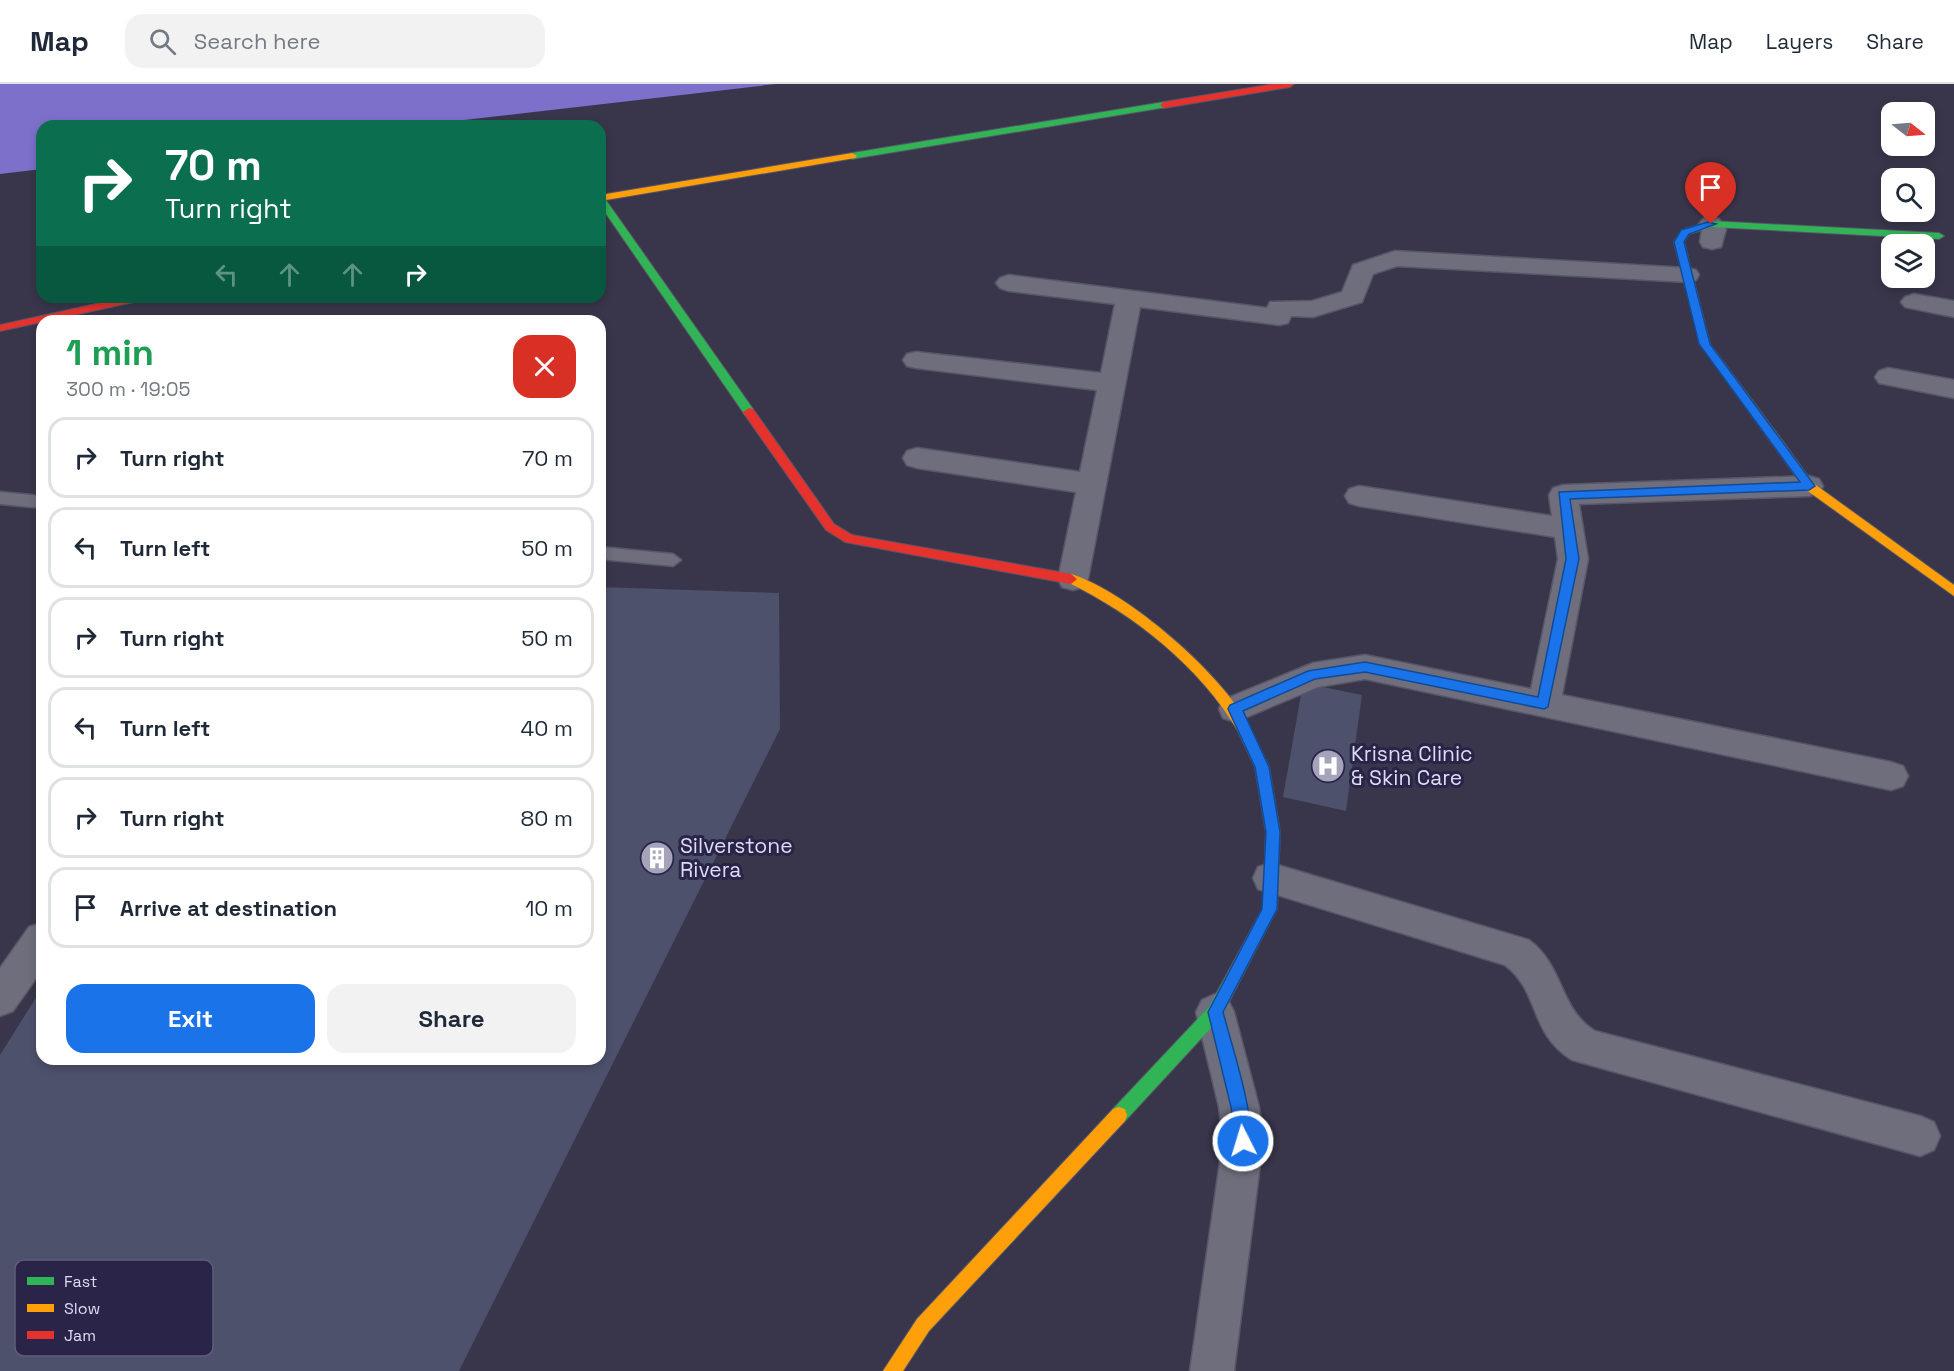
<!DOCTYPE html>
<html lang="en">
<head>
<meta charset="utf-8">
<style>
	:root { --surface:#fff; --page:#f2f2f3; --text:#1f2937; --muted:#747a83; --line:#e0e1e3; --accent:#1a73e8 }
	body { margin:0; font-family:"Space Grotesk",sans-serif; background:var(--page); color:var(--text); height:100vh; display:flex; flex-direction:column; font-size:22px; white-space:nowrap }
	* { box-sizing:border-box; margin:0 }
	p { font-size:20px; color:var(--muted) }
	.icon { flex:none; width:33px; height:33px; fill:none; stroke:currentColor; stroke-width:2; stroke-linecap:round; stroke-linejoin:round }
	.map { position:relative; flex:1; overflow:hidden }
	.sheet { position:absolute; left:36px; top:231px; width:570px; height:750px; display:flex; flex-direction:column; background:var(--surface); border-radius:18px; box-shadow:0 3px 9px #0003 }
	.sheet>* { flex:none }
	.hud { position:absolute; left:36px; top:36px; width:570px; height:183px; border-radius:18px; box-shadow:0 3px 9px #0003; background:#0b6e4f; color:#fff; overflow:hidden }
	.needle { width:39px; rotate:107deg }
	.controls { position:absolute; left:1881px; top:18px; display:grid; gap:12px }
	.controls a { display:grid; place-items:center; width:54px; height:54px; border-radius:12px; background:var(--surface); box-shadow:0 3px 9px #0003; font-size:30px }
	.pin { position:absolute; display:grid; place-items:center; width:51px; height:51px; color:#fff; margin:-62px -26px; border-radius:50% 50% 50% 0; rotate:-45deg; box-shadow:0 0 6px #0007 }
	.pin .icon { rotate:45deg }
	.me { position:absolute; width:66px; margin:-33px; rotate:355deg; stroke-linejoin:round; filter:drop-shadow(0 0 4px #0008) }
	.turn { display:flex; align-items:center; gap:21px; height:126px; padding:0 30px; font-size:27px }
	.turn .icon { width:78px; height:78px; stroke-width:2.5 }
	.turn b { display:block; font-size:42px; line-height:51px }
	.lanes { display:flex; align-items:center; height:57px; padding:0 30px; background:#0003; justify-content:center; gap:30px; direction:ltr }
	.lanes .off { opacity:.35 }
	.round { display:grid; place-items:center; flex:none; width:63px; height:63px; border-radius:18px; background:var(--page) }
	.overview { display:flex; align-items:center; justify-content:space-between; height:102px; padding:0 30px }
	h1 { font-size:36px; font-weight:700; line-height:45px; color:#1e9e55 }
	.button { display:flex; gap:12px; margin-top:auto; padding:12px 30px }
	.button a { flex:1; height:69px; border-radius:18px; background:var(--accent); color:#fff; font-size:24px; font-weight:700; line-height:69px; text-align:center }
	.button a+a { background:var(--page); color:var(--text) }
	ul { padding:0; list-style:none }
	li { display:flex; align-items:center; gap:18px; height:81px; margin:0 12px 9px; padding:0 18px; border:3px solid var(--line); border-radius:18px }
	li div { flex:1 }
	li b { display:block; font-size:22px }
	li em { font-style:normal }
	header { display:flex; align-items:center; gap:36px; box-sizing:border-box; height:84px; padding:0 30px; background:var(--surface); border-bottom:2px solid var(--line) }
	header strong { font-size:28px }
	nav { display:flex; gap:33px; margin-inline-start:auto; font-size:21px }
	.search { width:420px; height:54px; background:var(--page); display:flex; align-items:center; gap:15px; box-sizing:border-box; padding:0 21px; border-radius:18px; color:var(--muted); font-size:22px }
	.map>svg:first-child { display:block }
	.water { fill:#7d70cb }
	.building { fill:#4d516c }
	.lines { fill:none; stroke-linecap:round; stroke-linejoin:round }
	.lane-casing { stroke:#575567; stroke-width:3 }
	.street-casing { stroke:#575567; stroke-width:3 }
	.fast-casing { stroke:#575567; stroke-width:2 }
	.slow-casing { stroke:#575567; stroke-width:2 }
	.jam-casing { stroke:#575567; stroke-width:2 }
	.lane { fill:#6f6e7d; fill-rule:evenodd }
	.street { fill:#6f6e7d; fill-rule:evenodd }
	.fast { fill:#30b455; fill-rule:evenodd }
	.slow { fill:#ff9f0a; fill-rule:evenodd }
	.jam { fill:#e5322d; fill-rule:evenodd }
	.route { fill:#1a73e8; stroke:#114b97; stroke-width:1.5 }
	.labels { text-anchor:middle; stroke-width:6; stroke-linejoin:round; paint-order:stroke }
	.poi-label { font-size:21px; fill:#deddf5; stroke:#292448; text-anchor:start }
	.key { fill:#292448; stroke:#5f5c7c; stroke-width:1.5 }
	.key-label { font-size:16px; fill:#deddf5 }
</style>
</head>
<body>
<header>
<strong>Map</strong>
<div class="search"><svg class="icon" aria-label="search" viewBox="0 0 24 24"><circle cx="10" cy="10" r="6"/><path d="M15 15l6 6"/></svg>Search here</div>
<nav><a>Map</a><a>Layers</a><a>Share</a></nav>
</header>
<div class="map">
<svg width="1954" height="1287" viewBox="0 0 1954 1287">
	<rect width="100%" height="100%" fill="#39364b"/>
	<path class="water" d="M 0,0 L 776,0 L 412,42 L 42,42 L 42,85 L 0,90 Z"/>
	<path class="building" d="M 600,503 L 779,509 L 780,645 L 459,1287 L 0,1287 L 0,971 L 42,904 L 42,975 L 600,975 Z
		M 1303,599 L 1362,611 L 1346,727 L 1283,713 Z"/>
	<g class="lines">
		<defs>
			<path id="lane" d="M 0,408 L 42,412 L 42,424 L 0,420 Z
				M 600,463 L 673,470 L 681,476 L 673,482 L 600,475 Z"/>
			<path id="street" d="M 1711,133 L 1719,135 L 1726,145 L 1721,163 L 1712,165 L 1703,163 L 1700,158 L 1702,145 L 1699,140 L 1703,135 Z
				M 1395,167 L 1687,184 L 1696,186 L 1699,191 L 1696,196 L 1687,198 L 1397,182 L 1373,190 L 1362,218 L 1313,233 L 1291,232 L 1288,239 L 1279,241 L 1140,223 L 1088,495 L 1084,503 L 1073,506 L 1062,503 L 1058,495 L 1076,408 L 917,384 L 907,381 L 903,374 L 907,367 L 917,364 L 1080,388 L 1097,306 L 916,284 L 907,282 L 903,276 L 907,270 L 916,268 L 1101,289 L 1115,220 L 1009,207 L 1000,204 L 996,199 L 1000,194 L 1009,191 L 1267,224 L 1270,218 L 1312,217 L 1342,208 L 1353,181 Z
				M 1914,210 L 1954,217 L 1954,233 L 1905,223 L 1901,218 L 1905,213 Z
				M 1888,284 L 1954,296 L 1954,314 L 1879,299 L 1875,293 L 1879,287 Z
				M 1809,392 L 1819,395 L 1823,402 L 1819,409 L 1809,412 L 1579,420 L 1588,475 L 1562,611 L 1891,678 L 1903,682 L 1908,692 L 1903,702 L 1891,706 L 1365,595 L 1318,603 L 1235,638 L 1223,634 L 1219,625 L 1223,616 L 1313,579 L 1365,571 L 1531,605 L 1558,475 L 1555,453 L 1359,422 L 1349,419 L 1345,412 L 1349,405 L 1359,402 L 1552,432 L 1549,411 L 1553,404 L 1563,401 Z
				M 1271,779 L 1529,856 C 1565,883 1559,925 1595,947 L 1920,1032 L 1934,1038 L 1940,1052 L 1934,1066 L 1920,1072 L 1572,976 C 1528,948 1541,909 1505,881 L 1258,805 L 1253,794 L 1258,783 Z
				M 42,839 L 42,886 L 13,927 L 0,932 L 0,884 L 29,843 Z
				M 1215,910 L 1228,916 L 1234,928 L 1259,1023 L 1263,1057 L 1234,1287 L 1190,1287 L 1223,1057 L 1219,1023 L 1196,928 L 1202,916 Z"/>
			<path id="fast" d="M 1164,18 L 1167,19 L 1167,23 L 852,75 L 847,72 L 852,69 Z
				M 600,111 L 603,112 L 753,325 L 753,331 L 745,331 L 600,121 Z
				M 1711,137 L 1939,149 L 1944,152 L 1939,155 L 1712,143 L 1689,150 L 1684,158 L 1710,260 L 1781,355 L 1781,361 L 1773,361 L 1700,260 L 1674,158 L 1682,146 Z
				M 1243,638 L 1248,639 L 1269,683 L 1280,748 L 1277,825 L 1221,933 L 1125,1037 L 1119,1039 L 1113,1037 L 1111,1031 L 1113,1025 L 1209,923 L 1263,824 L 1266,748 L 1255,683 L 1236,643 L 1238,639 Z"/>
			<path id="slow" d="M 852,69 L 857,72 L 855,74 L 600,117 L 600,111 Z
				M 1777,354 L 1781,355 L 1813,399 L 1954,501 L 1954,512 L 1805,405 L 1771,358 Z
				M 1071,490 C 1128,508 1222,590 1250,643 L 1248,647 L 1238,647 C 1200,583 1134,530 1067,498 L 1065,495 L 1067,492 Z
				M 1119,1023 L 1125,1025 L 1127,1031 L 1125,1037 L 929,1247 L 903,1287 L 883,1287 L 917,1235 L 1113,1025 Z"/>
			<path id="jam" d="M 1274,0 L 1294,0 L 1290,3 L 1164,24 L 1160,21 L 1164,18 Z
				M 128,213 L 148,213 L 143,216 L 0,247 L 0,241 Z
				M 749,324 L 753,325 L 834,440 L 852,451 L 1071,490 L 1077,495 L 1071,500 L 845,458 L 826,446 L 745,331 L 743,328 Z"/>
		</defs>
		<use href="#lane" class="lane-casing"/>
		<use href="#street" class="street-casing"/>
		<use href="#fast" class="fast-casing"/>
		<use href="#slow" class="slow-casing"/>
		<use href="#jam" class="jam-casing"/>
		<use href="#lane" class="lane"/>
		<use href="#street" class="street"/>
		<use href="#fast" class="fast"/>
		<use href="#slow" class="slow"/>
		<use href="#jam" class="jam"/>
	</g>
	<path class="route" d="M 1708,138 L 1716,140 L 1689,150 L 1684,158 L 1710,260 L 1815,402 L 1809,406 L 1570,415 L 1579,475 L 1548,623 L 1544,625 L 1365,588 L 1315,595 L 1243,627 L 1269,683 L 1280,748 L 1277,825 L 1223,928 C 1230,956 1258,1040 1249,1063 L 1243,1065 L 1237,1063 L 1231,1023 L 1208,928 L 1262,825 L 1266,748 L 1255,683 L 1228,625 L 1230,621 L 1308,587 L 1365,578 L 1538,613 L 1566,475 L 1559,408 L 1800,398 L 1699,260 L 1674,158 L 1681,146 Z"/>
	<defs>
		<symbol id="hospital-disc" viewBox="-11 -11 22 22"><circle r="9.5" fill="#a4a3ba" stroke="#292448"/><path d="M-5-5h3v3.5h4V-5h3V5h-3V1.5h-4V5h-3Z" fill="#fff"/></symbol>
		<symbol id="building-disc" viewBox="-11 -11 22 22"><circle r="9.5" fill="#a4a3ba" stroke="#292448"/><path d="M-4-6H4V6H1V3H-1V6H-4ZM-2.5-4.3h1.7v1.8h-1.7ZM.8-4.3h1.7v1.8H.8ZM-2.5-1h1.7V.8h-1.7ZM.8-1h1.7V.8H.8Z" fill="#fff"/></symbol>
	</defs>
	<g fill-rule="evenodd">
		<use href="#hospital-disc" x="1309" y="663" width="38" height="38"/>
		<use href="#building-disc" x="638" y="755" width="38" height="38"/>
	</g>
	<g class="labels">
		<g class="poi-label">
			<text x="1351" y="677">Krisna Clinic<tspan x="1351" dy="24">&amp; Skin Care</tspan></text>
			<text x="680" y="769">Silverstone<tspan x="680" dy="24">Rivera</tspan></text>
		</g>
	</g>
	<rect x="15" y="1176" width="198" height="96" rx="9" class="key"/>
	<rect x="27" y="1193" width="27" height="8" fill="#30b455"/>
	<rect x="27" y="1220" width="27" height="8" fill="#ff9f0a"/>
	<rect x="27" y="1247" width="27" height="8" fill="#e5322d"/>
	<g class="key-label">
		<text x="64" y="1203">Fast</text>
		<text x="64" y="1230">Slow</text>
		<text x="64" y="1257">Jam</text>
	</g>
</svg>
<div class="controls">
<a><svg class="needle" viewBox="-14 -14 28 28"><path d="M0-13l5 13h-10z" fill="#e53935"/><path d="M0 13l5-13h-10z" fill="#747a83"/></svg></a>
<a><svg class="icon" aria-label="search" viewBox="0 0 24 24"><circle cx="10" cy="10" r="6"/><path d="M15 15l6 6"/></svg></a>
<a><svg class="icon" aria-label="layers" viewBox="0 0 24 24"><path d="M12 4l9 5-9 5-9-5zM3 14l9 5 9-5"/></svg></a>
</div>
<div class="pin" style="left:1711px;top:140px;background:#d93025"><svg class="icon" aria-label="arrive" viewBox="0 0 24 24"><path d="M6 21V4h12l-3 4 3 4H6"/></svg></div>
<svg class="me" style="left:1243px;top:1057px" viewBox="-20 -20 40 40"><circle r="17" fill="#1a73e8" stroke="#fff" stroke-width="3"/><path d="M0-11L8 9 0 5-8 9z" fill="#fff"/></svg>
<div class="hud">
<div class="turn"><svg class="icon" aria-label="right" viewBox="0 0 24 24"><path d="M7 20v-9h11M14 6l5 5-5 5"/></svg><div><b>70 m</b>Turn right</div></div>
<div class="lanes"><svg class="icon off" aria-label="left" viewBox="0 0 24 24"><path d="M17 20v-9H6M10 6l-5 5 5 5"/></svg><svg class="icon off" aria-label="ahead" viewBox="0 0 24 24"><path d="M12 20V5M6 11l6-6 6 6"/></svg><svg class="icon off" aria-label="ahead" viewBox="0 0 24 24"><path d="M12 20V5M6 11l6-6 6 6"/></svg><svg class="icon" aria-label="right" viewBox="0 0 24 24"><path d="M7 20v-9h11M14 6l5 5-5 5"/></svg></div>
</div>
<section class="sheet">
<div class="overview"><div><h1>1 min</h1><p>300 m · 19:05</p></div><a class="round" style="background:#d93025;color:#fff"><svg class="icon" aria-label="close" viewBox="0 0 24 24"><path d="M6 6l12 12M18 6L6 18"/></svg></a></div>
<ul>
<li><svg class="icon" aria-label="right" viewBox="0 0 24 24"><path d="M7 20v-9h11M14 6l5 5-5 5"/></svg><div><b>Turn right</b></div><em>70 m</em></li>
<li><svg class="icon" aria-label="left" viewBox="0 0 24 24"><path d="M17 20v-9H6M10 6l-5 5 5 5"/></svg><div><b>Turn left</b></div><em>50 m</em></li>
<li><svg class="icon" aria-label="right" viewBox="0 0 24 24"><path d="M7 20v-9h11M14 6l5 5-5 5"/></svg><div><b>Turn right</b></div><em>50 m</em></li>
<li><svg class="icon" aria-label="left" viewBox="0 0 24 24"><path d="M17 20v-9H6M10 6l-5 5 5 5"/></svg><div><b>Turn left</b></div><em>40 m</em></li>
<li><svg class="icon" aria-label="right" viewBox="0 0 24 24"><path d="M7 20v-9h11M14 6l5 5-5 5"/></svg><div><b>Turn right</b></div><em>80 m</em></li>
<li><svg class="icon" aria-label="arrive" viewBox="0 0 24 24"><path d="M6 21V4h12l-3 4 3 4H6"/></svg><div><b>Arrive at destination</b></div><em>10 m</em></li>
</ul>
<div class="button"><a>Exit</a><a>Share</a></div>
</section>
</div>
</body>
</html>
